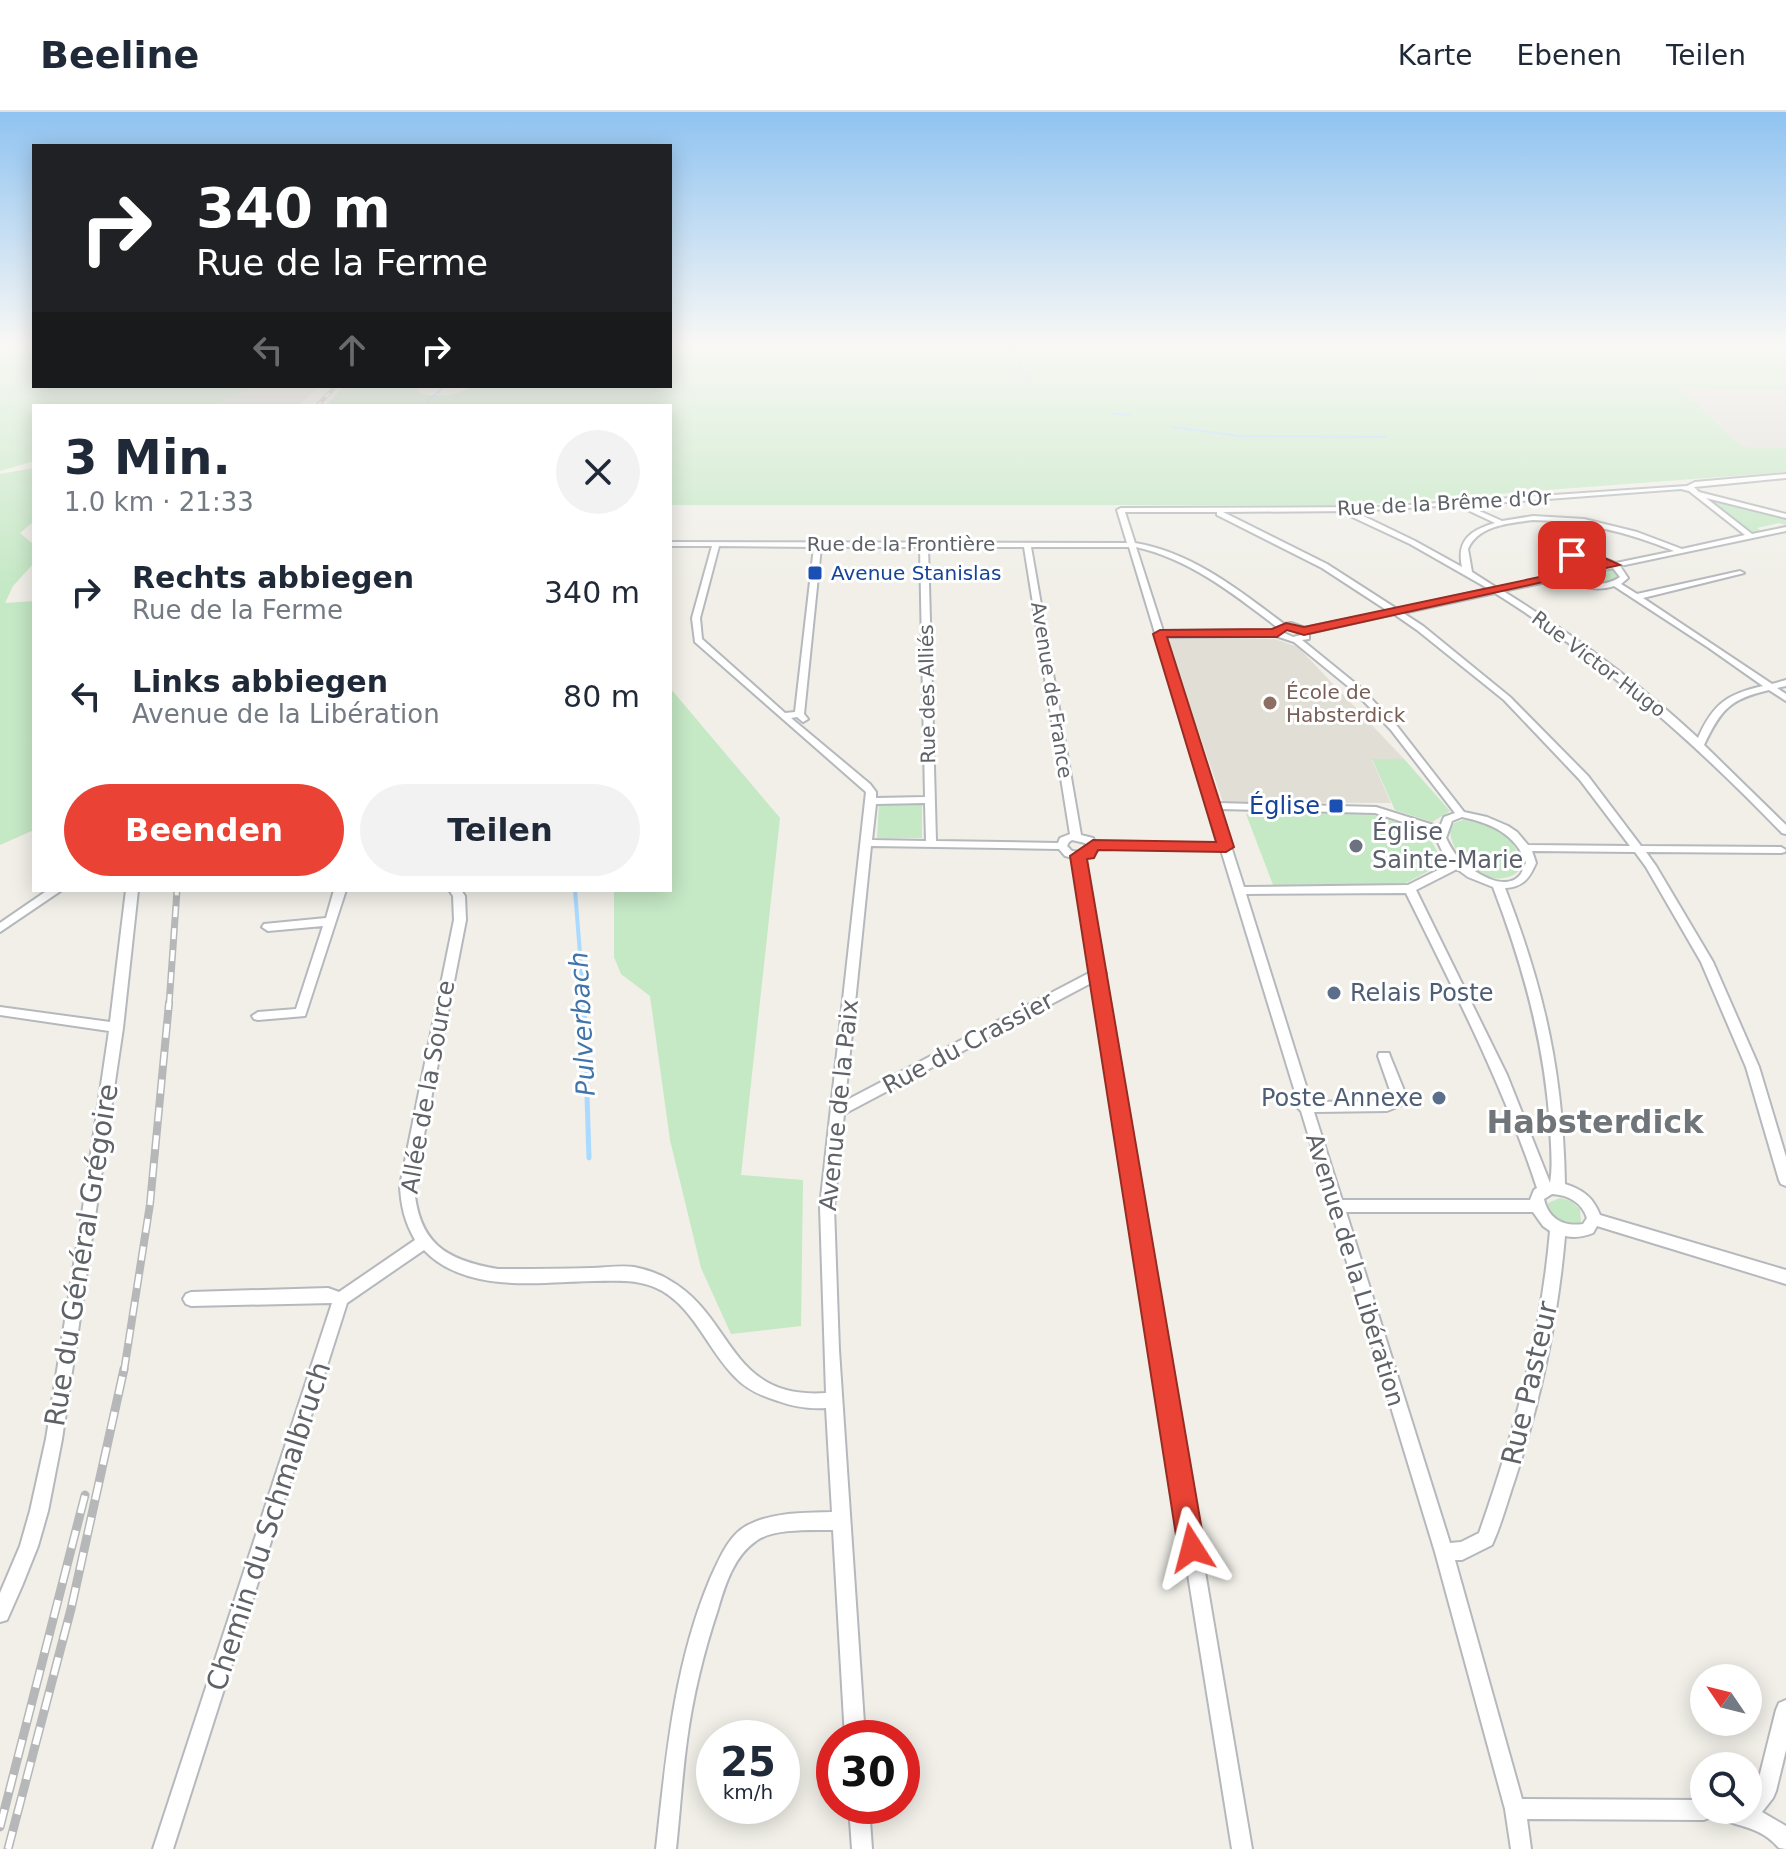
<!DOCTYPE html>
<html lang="de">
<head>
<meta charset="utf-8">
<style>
	:root { --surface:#fff; --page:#f2f2f3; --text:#1f2937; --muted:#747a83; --line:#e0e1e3; --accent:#ea4335 }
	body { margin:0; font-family:"DejaVu Sans",sans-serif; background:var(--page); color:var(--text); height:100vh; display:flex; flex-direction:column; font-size:30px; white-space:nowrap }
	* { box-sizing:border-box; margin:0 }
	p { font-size:26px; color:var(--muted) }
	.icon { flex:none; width:44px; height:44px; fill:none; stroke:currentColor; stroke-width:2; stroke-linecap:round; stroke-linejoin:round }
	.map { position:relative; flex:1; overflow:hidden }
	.side { position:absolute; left:32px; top:292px; width:640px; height:488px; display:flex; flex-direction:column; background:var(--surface); border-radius:0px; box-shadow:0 4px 20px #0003 }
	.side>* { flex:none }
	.top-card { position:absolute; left:32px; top:32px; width:640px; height:244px; border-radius:0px; box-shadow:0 4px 20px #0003; background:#202124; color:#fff; overflow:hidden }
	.needle { width:52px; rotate:305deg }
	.tools { position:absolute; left:1690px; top:1552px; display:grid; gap:16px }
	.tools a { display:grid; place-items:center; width:72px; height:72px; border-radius:50%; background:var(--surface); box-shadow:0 4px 20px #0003; font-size:40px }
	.speed { position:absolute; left:696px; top:1608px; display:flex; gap:16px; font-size:40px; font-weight:700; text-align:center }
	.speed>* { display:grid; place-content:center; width:104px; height:104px; border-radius:50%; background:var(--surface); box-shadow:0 4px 20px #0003; line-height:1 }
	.speed small { font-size:20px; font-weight:400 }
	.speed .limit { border:12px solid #d22; background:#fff; color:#111 }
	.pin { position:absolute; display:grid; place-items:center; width:68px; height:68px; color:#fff; margin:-34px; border-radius:16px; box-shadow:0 4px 12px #0006 }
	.me { position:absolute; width:88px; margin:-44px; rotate:351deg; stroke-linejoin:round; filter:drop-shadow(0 0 6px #0008) }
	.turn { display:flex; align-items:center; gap:28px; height:168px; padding:0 32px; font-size:36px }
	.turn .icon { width:104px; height:104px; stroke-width:2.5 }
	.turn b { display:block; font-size:56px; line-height:68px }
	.lanes { display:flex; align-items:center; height:76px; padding:0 32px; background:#0003; justify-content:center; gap:40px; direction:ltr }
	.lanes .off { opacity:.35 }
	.round { display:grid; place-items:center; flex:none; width:84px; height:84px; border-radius:42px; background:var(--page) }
	.headline { display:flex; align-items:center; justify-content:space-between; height:136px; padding:0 32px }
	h1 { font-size:48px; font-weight:700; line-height:60px }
	.primary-button { display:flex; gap:16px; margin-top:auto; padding:16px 32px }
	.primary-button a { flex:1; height:92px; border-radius:48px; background:var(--accent); color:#fff; font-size:32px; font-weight:700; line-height:92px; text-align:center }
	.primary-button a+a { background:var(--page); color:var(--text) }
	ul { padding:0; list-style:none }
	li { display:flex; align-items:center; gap:24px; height:104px; padding:0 32px }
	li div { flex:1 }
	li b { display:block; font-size:30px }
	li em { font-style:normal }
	header { display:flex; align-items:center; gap:48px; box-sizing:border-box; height:112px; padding:0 40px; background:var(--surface); border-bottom:2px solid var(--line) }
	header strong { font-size:38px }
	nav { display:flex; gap:44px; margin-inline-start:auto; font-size:28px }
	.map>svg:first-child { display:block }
	.industrial { fill:#e0deda }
	.education { fill:#e1ded6 }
	.green { fill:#c5e8c5 }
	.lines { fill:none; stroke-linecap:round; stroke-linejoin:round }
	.stream-far2 { stroke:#aadaff; stroke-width:2 }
	.stream-far1 { stroke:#aadaff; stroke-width:4 }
	.stream { stroke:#aadaff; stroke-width:5 }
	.street-casing { stroke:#b5b8bc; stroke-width:4 }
	.street { fill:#fff; fill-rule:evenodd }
	.rail-far3-casing { stroke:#b6b7b8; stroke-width:4 }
	.rail-far2-casing { stroke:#b6b7b8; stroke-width:7 }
	.rail-far1-casing { stroke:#b6b7b8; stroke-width:8 }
	.rail-casing { stroke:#b6b7b8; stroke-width:9 }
	.rail-far3 { stroke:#fff; stroke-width:2; stroke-dasharray:6; stroke-linecap:butt }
	.rail-far2 { stroke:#fff; stroke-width:4; stroke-dasharray:11; stroke-linecap:butt }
	.rail-far1 { stroke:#fff; stroke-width:5; stroke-dasharray:14; stroke-linecap:butt }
	.rail { stroke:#fff; stroke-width:6; stroke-dasharray:18; stroke-linecap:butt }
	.route { fill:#ea4335; stroke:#982c22; stroke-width:2 }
	.transit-dot { fill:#1a4fb4; stroke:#fff; stroke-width:3 }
	.education-dot { fill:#8d6e63; stroke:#fff; stroke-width:3 }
	.worship-dot { fill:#6b7280; stroke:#fff; stroke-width:3 }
	.service-dot { fill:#5c6f8a; stroke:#fff; stroke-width:3 }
	.labels { text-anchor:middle; stroke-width:6; stroke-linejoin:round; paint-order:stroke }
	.far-street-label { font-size:20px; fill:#5f6368; stroke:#fff }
	.far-transit-label { font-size:20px; fill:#164399; stroke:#fff; text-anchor:start }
	.far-education-label { font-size:20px; fill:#785e54; stroke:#fff; text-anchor:start }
	.transit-label { font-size:24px; fill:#164399; stroke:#fff; text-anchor:end }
	.worship-label { font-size:24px; fill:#5b616d; stroke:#fff; text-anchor:start }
	.service-label { font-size:24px; fill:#4e5e75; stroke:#fff; text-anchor:start }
	.street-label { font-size:24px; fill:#5f6368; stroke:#fff }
	.water-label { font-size:26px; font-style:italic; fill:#4174aa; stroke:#fff }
	.near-street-label { font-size:28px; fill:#5f6368; stroke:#fff }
	.district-label { font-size:32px; font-weight:bold; fill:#70757a; stroke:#fff }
</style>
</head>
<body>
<header>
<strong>Beeline</strong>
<nav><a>Karte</a><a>Ebenen</a><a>Teilen</a></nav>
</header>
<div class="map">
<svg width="1786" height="1737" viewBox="0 0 1786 1737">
	<rect width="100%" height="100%" fill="#f1efe8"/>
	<path class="industrial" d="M 259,274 L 319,274 L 298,294 L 211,294 Z
		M 1679,275 L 1786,278 L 1786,336 L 1742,335 Z"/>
	<path class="education" d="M 1166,526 L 1275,527 L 1298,535 L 1404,647 L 1372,648 L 1391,691 L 1223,690 Z"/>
	<path class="green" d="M 0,231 L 34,231 L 34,274 L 259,274 L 211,294 L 34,294 L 34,349 L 0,359 Z
		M 670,231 L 1786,231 L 1786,278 L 1680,276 L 1742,335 L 1786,336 L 1786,360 L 1350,393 L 670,393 L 670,294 L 325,294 L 344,274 L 416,274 L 421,281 C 440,287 457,283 473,274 L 670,274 Z
		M 34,356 L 34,409 L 20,421 L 34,433 L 34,451 L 13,474 L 5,491 L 34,489 L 34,629 L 31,630 L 34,631 L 34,718 L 0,733 L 0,362 Z
		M 1706,385 L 1786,406 L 1786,413 L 1779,411 L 1757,416 L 1761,419 L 1753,421 Z
		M 1584,446 L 1612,455 L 1618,464 C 1603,479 1570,470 1557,456 L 1560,449 Z
		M 670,576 L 780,706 L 741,1063 L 803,1068 L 801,1214 L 731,1222 L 701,1156 L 670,1028 L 650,884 L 621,862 L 614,845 L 614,778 L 670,778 Z
		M 1372,647 L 1404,647 L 1450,699 L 1432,710 L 1395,698 Z
		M 879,693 L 922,693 L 922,726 L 877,726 Z
		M 1246,702 L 1371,702 L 1426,720 L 1444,751 L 1404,772 L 1273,773 Z
		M 1463,708 C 1490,710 1524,727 1519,759 C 1492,782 1451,748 1450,718 L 1454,711 Z
		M 1560,1086 L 1571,1089 L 1580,1097 L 1581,1110 C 1566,1117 1548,1108 1548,1091 Z"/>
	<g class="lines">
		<path class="stream-far2" d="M 1010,231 L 1029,270
			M 422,294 L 445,274
			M 1114,302 L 1129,303
			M 1172,315 L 1239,324 L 1385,325"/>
		<path class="stream-far1" d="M 575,778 L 584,893"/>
		<path class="stream" d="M 584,891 L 589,1046"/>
		<defs>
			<path id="street" d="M 1786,362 L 1786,366 L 1694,375 L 1699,380 L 1786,402 L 1786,406 L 1706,386 L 1752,422 L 1786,415 L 1786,419 L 1620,454 L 1628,466 L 1621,472 L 1637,482 L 1740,459 L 1744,461 L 1643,486 L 1772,572 L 1786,568 L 1786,574 L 1777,576 L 1786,582 L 1786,589 L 1769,578 C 1730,587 1721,597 1704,633 L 1786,713 L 1786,722 L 1782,721 C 1695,631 1602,548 1495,481 L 1403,501 L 1423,514 L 1510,585 L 1588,664 L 1641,734 L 1781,735 L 1786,738 L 1785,740 L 1781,741 L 1646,740 L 1656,754 L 1713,850 L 1759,955 L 1786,1045 L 1786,1074 L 1781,1072 L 1779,1068 L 1746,955 L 1701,850 L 1646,755 L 1635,740 L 1532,739 L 1536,751 C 1529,767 1523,775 1505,776 C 1545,879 1563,962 1565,1072 C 1583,1078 1593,1085 1600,1103 L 1786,1158 L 1786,1172 L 1597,1114 L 1593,1121 C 1583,1125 1575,1126 1565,1124 C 1558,1206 1541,1286 1516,1364 C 1508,1387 1502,1411 1492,1433 L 1462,1448 L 1455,1448 L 1522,1687 L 1704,1688 L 1704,1698 L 1748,1698 L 1748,1685 L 1757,1674 L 1776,1598 L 1779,1591 L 1786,1588 L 1786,1638 L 1776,1679 L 1773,1686 L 1762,1700 L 1786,1714 L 1786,1737 L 1779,1736 C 1760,1714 1739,1715 1715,1705 L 1713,1701 L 1711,1705 L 1704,1708 L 1527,1707 L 1531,1737 L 1511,1737 L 1505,1697 L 1435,1440 L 1301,999 L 1297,995 L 1299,993 L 1221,738 L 1098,736 L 1097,739 L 1084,746 L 1103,858 L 1106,861 L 1104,864 L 1252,1737 L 1232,1737 L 1093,870 L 844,1002 L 834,1095 L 839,1238 L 865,1626 L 845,1626 L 833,1418 C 812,1418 773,1416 756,1429 C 734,1444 725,1473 718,1497 C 704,1539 693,1583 687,1628 C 682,1664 680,1701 676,1737 L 656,1737 C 666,1645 674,1553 710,1467 C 719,1448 728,1423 748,1413 C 773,1400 805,1401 832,1400 L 826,1296 C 809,1297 794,1295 778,1289 C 762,1284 747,1278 736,1266 C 707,1238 693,1191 654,1175 C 634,1167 615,1169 594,1169 C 539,1170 466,1182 424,1138 L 347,1191 L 173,1737 L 153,1737 L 332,1191 L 191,1194 L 186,1192 L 183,1187 L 186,1182 L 191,1180 L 328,1176 L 339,1180 L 415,1128 C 405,1110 401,1095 400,1074 L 454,808 L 453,784 L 449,778 L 461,778 L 465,784 L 466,808 L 414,1074 C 418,1131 445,1148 498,1157 C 529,1157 560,1157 591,1156 C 604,1156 620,1153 634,1155 C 644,1157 660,1162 669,1168 C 734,1204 728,1288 826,1281 L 820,1095 L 866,680 L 695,530 L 692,506 L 712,434 L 670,434 L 670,430 L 1127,431 L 1117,398 L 1121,396 L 1379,395 L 1687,374 L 1695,370 ZM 1681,377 L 1689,379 L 1745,423 L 1682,437 L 1637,420 L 1584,407 L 1533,404 L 1502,409 L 1466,393 ZM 1457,393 L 1495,411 C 1471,418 1456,428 1462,455 L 1415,429 L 1353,399 ZM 1349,399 L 1348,403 L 1410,432 L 1489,477 L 1397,497 L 1327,452 L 1223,400 ZM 1125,400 L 1217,400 L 1217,403 L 1322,456 L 1388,499 L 1305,516 L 1291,511 L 1284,512 C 1239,478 1191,440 1135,431 ZM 1533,408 C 1582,409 1628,420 1674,439 L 1616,451 L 1595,443 L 1572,441 L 1548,448 L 1550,459 L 1555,463 L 1497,476 L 1472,460 L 1468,437 C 1478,413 1510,411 1533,408 ZM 719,434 L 814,435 L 795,600 L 785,601 L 702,527 L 700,506 ZM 821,435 L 920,435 L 925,685 L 876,686 L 876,680 L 870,672 L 791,606 L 797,605 L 803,610 L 808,607 L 804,602 ZM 928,435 L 1024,435 L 1070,722 L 1060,726 L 1058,731 L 936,729 ZM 1031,435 L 1129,435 L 1219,732 L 1095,730 L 1093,726 L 1081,723 ZM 1136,435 C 1190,447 1235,483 1277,515 L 1275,518 L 1163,519 ZM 1573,445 L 1595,448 L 1608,452 L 1563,462 L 1558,458 L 1555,451 ZM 1613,456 L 1620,465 C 1604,476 1587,472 1570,465 ZM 1561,467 C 1578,475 1596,480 1614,474 L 1709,536 L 1763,574 C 1727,582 1713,592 1698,626 C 1639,571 1572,522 1503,479 ZM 1394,502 L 1417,518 L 1504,588 L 1580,668 L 1630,734 L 1528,733 L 1517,720 L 1508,714 L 1487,705 L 1464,700 L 1397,614 L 1361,576 L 1302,528 L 1309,527 L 1309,521 ZM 1285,517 L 1290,517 L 1300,521 L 1301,523 L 1293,525 L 1282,520 ZM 1276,524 L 1294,530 L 1355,580 L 1391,618 L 1455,701 L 1444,705 L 1440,715 L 1376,695 L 1217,691 L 1164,525 ZM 925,691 L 926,729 L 872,728 L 876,692 ZM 1219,697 L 1375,701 L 1437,721 L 1436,726 L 1442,739 L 1452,751 L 1408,773 L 1244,775 ZM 1462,705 C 1491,711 1516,722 1526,751 C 1525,752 1521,763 1520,763 C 1505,781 1473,760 1461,748 C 1454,742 1450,734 1446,726 L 1452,709 ZM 1072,728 L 1085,731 L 1087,736 L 1082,740 L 1072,739 L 1067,734 L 1069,730 ZM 871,734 L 1059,737 L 1065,744 L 1073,746 L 1091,860 L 845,989 ZM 1457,757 L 1468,765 L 1493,775 C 1523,853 1545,932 1550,1016 C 1551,1033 1553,1055 1550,1071 L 1507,963 L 1416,778 ZM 1406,781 C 1454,878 1503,973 1537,1076 L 1534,1078 L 1530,1088 L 1342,1088 L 1314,1000 L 1387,999 L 1402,993 L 1405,981 L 1390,944 L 1389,941 L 1379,941 L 1378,944 L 1391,981 L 1391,986 L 1385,989 L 1311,990 L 1246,782 ZM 1552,1082 C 1569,1083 1582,1091 1587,1106 L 1583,1112 C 1564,1115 1548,1107 1544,1087 ZM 1346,1100 L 1533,1100 L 1543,1114 L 1550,1119 C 1541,1224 1514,1322 1479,1421 L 1461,1430 L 1450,1431 Z
				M 48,778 L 62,778 L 0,820 L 0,811 Z
				M 126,778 L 138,778 L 123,916 L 62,1327 L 48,1399 L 38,1434 L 22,1474 L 7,1508 L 0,1510 L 0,1481 L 20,1434 L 30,1399 L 46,1327 L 81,1109 L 109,919 L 0,903 L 0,895 L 110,910 Z
				M 334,778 L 346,778 L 305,904 L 258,908 L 254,907 L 252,904 L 258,900 L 296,897 L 323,814 L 268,819 L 262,815 L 264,812 L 326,806 Z
				M 849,1694 L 869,1694 L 872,1737 L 852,1737 Z"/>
		</defs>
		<use href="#street" class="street-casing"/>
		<use href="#street" class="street"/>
		<defs>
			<path id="rail-far3" d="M 317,294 L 336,274"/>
			<path id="rail-far2" d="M 169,893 L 177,778"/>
			<path id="rail-far1" d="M 124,1259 L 150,1092 L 169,891"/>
			<path id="rail" d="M 0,1715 L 85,1383
				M 8,1737 L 71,1497 L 124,1257"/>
		</defs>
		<use href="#rail-far3" class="rail-far3-casing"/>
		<use href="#rail-far2" class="rail-far2-casing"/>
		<use href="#rail-far1" class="rail-far1-casing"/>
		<use href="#rail" class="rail-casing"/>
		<use href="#rail-far3" class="rail-far3"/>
		<use href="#rail-far2" class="rail-far2"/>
		<use href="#rail-far1" class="rail-far1"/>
		<use href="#rail" class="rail"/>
	</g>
	<linearGradient id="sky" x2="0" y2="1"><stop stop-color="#8fc3f1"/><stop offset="0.49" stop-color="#f9f8f5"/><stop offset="1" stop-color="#f9f8f5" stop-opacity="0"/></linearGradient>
	<rect width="1786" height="474" fill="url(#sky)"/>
	<path class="route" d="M 1572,440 L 1598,443 L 1620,453 L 1304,523 L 1287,518 L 1277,525 L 1167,525 L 1234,735 L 1226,740 L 1098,738 L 1094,746 L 1087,747 L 1205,1436 L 1201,1446 L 1192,1449 L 1182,1446 L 1178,1436 L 1070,744 L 1093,728 L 1216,730 L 1153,522 L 1160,518 L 1272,517 L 1286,511 L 1304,515 L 1601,452 L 1567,446 L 1566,443 Z"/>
	<g class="transit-dot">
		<rect x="807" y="453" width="16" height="16" rx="4"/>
		<rect x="1328" y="686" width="16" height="16" rx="4"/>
	</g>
	<circle class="education-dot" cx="1270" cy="591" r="8"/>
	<circle class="worship-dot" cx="1356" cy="734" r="8"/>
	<g class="service-dot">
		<circle cx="1334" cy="881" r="8"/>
		<circle cx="1439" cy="986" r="8"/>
	</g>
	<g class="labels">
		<g class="far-street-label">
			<text transform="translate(1444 391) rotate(-3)" y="7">Rue de la Brême d'Or</text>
			<text x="901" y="439">Rue de la Frontière</text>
			<text transform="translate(1599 552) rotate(37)" y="7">Rue Victor Hugo</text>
			<text transform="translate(1052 578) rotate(81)" y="7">Avenue de France</text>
			<text transform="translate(927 582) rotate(-91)" y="7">Rue des Alliés</text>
		</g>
		<g class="far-transit-label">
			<text x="831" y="468">Avenue Stanislas</text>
		</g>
		<g class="far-education-label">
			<text x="1286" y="587">École de<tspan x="1286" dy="23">Habsterdick</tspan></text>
		</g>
		<g class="transit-label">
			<text x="1320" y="702">Église</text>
		</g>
		<g class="worship-label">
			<text x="1372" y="728">Église<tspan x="1372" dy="28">Sainte-Marie</tspan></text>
		</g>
		<g class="service-label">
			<text x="1350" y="889">Relais Poste</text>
			<text x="1423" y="994" text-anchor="end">Poste Annexe</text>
		</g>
		<g class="street-label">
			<text transform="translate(968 931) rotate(-28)" y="8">Rue du Crassier</text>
			<text transform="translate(428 975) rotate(-80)" y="8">Allée de la Source</text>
			<text transform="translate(839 993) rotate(-84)" y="8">Avenue de la Paix</text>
			<text transform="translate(1355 1158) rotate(73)" y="8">Avenue de la Libération</text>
		</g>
		<g class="water-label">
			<text transform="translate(582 912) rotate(-93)" y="9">Pulverbach</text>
		</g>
		<g class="near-street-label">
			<text transform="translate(81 1143) rotate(-81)" y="10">Rue du Général Grégoire</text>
			<text transform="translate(1529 1271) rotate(-77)" y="10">Rue Pasteur</text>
			<text transform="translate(268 1414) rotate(-72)" y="10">Chemin du Schmalbruch</text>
		</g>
		<g class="district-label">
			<text x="1595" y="1021">Habsterdick</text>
		</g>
	</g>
</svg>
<div class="tools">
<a><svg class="needle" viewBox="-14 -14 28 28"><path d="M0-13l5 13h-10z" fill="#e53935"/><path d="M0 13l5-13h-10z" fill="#747a83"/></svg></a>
<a><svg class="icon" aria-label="search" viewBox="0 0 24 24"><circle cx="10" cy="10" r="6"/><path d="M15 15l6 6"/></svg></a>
</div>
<div class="speed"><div>25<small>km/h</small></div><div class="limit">30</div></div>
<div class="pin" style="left:1572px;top:443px;background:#d93025"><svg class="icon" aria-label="arrive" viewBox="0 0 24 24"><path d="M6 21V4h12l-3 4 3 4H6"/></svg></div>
<svg class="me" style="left:1192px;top:1436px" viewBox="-20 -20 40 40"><path d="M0-17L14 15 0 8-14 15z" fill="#ea4335" stroke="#fff" stroke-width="4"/></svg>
<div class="top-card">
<div class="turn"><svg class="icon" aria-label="right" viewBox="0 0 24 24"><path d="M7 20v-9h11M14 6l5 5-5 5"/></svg><div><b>340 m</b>Rue de la Ferme</div></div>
<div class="lanes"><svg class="icon off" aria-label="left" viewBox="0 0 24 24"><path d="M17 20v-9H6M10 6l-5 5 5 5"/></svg><svg class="icon off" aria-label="ahead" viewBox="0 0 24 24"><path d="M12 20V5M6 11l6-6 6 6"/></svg><svg class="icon" aria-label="right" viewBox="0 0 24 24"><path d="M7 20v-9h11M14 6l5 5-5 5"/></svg></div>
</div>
<section class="side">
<div class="headline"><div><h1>3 Min.</h1><p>1.0 km · 21:33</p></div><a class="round"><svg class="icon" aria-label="close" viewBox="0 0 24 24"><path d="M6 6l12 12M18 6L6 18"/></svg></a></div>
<ul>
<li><svg class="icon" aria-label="right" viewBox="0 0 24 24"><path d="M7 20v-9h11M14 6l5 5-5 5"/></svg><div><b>Rechts abbiegen</b><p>Rue de la Ferme</p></div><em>340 m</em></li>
<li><svg class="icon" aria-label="left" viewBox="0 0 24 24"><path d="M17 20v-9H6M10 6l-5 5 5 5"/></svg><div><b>Links abbiegen</b><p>Avenue de la Libération</p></div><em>80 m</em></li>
</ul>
<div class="primary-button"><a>Beenden</a><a>Teilen</a></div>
</section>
</div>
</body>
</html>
